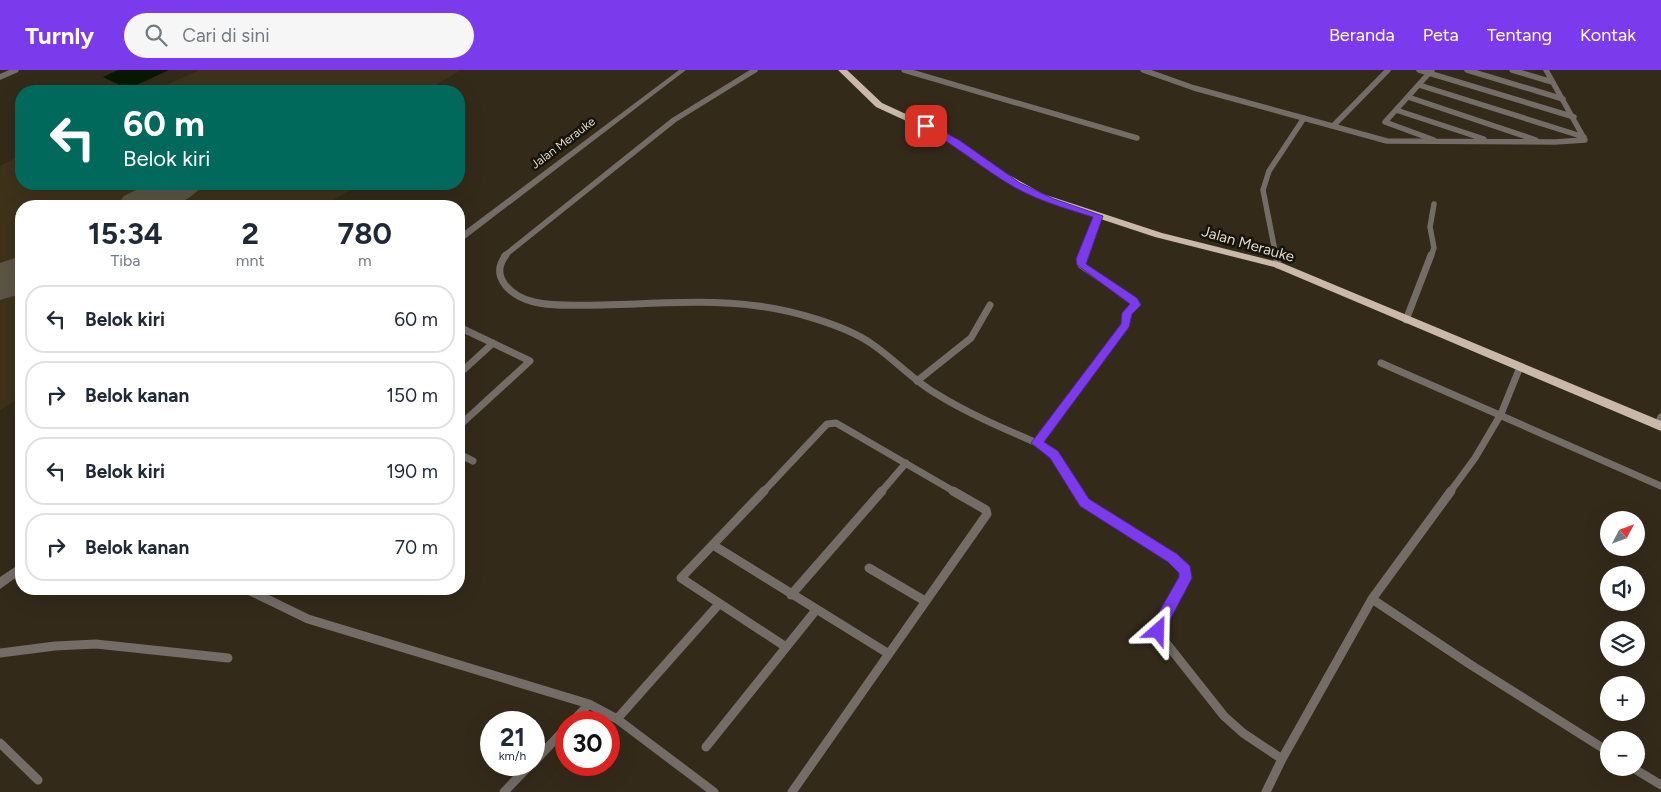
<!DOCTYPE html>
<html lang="id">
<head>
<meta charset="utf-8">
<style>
	:root { --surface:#fff; --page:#f6f6f7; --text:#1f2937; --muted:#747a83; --line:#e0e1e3; --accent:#7c3aed }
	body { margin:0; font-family:Figtree,sans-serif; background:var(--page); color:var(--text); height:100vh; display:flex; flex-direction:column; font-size:19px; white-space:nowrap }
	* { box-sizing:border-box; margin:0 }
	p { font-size:16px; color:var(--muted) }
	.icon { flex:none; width:28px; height:28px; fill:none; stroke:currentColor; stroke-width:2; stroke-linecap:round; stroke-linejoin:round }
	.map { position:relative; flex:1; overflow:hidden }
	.side { position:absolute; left:15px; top:130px; width:450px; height:395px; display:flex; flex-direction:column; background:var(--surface); border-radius:20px; box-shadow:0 5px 20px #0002 }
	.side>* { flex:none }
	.hud { position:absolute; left:15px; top:15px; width:450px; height:105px; border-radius:20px; box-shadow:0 5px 20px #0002; background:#00695c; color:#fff; overflow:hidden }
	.needle { width:32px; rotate:49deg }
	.tools { position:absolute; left:1600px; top:441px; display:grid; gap:10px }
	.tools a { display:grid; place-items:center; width:45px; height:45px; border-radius:50%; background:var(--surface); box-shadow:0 5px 20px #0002; font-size:25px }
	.speed { position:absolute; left:480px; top:641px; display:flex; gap:10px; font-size:25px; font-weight:700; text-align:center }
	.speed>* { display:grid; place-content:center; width:65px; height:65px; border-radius:50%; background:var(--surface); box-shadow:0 5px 20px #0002; line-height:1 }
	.speed small { font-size:12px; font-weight:400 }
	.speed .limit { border:8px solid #d22; background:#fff; color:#111 }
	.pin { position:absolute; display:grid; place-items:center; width:42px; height:42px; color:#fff; margin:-21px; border-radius:10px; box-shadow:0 2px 8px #0006 }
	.me { position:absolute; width:55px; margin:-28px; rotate:25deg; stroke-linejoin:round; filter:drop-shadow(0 0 4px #0008) }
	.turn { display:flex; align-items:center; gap:18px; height:105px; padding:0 25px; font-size:22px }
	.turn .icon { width:65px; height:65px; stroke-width:2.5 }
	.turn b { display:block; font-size:35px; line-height:42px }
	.eta { display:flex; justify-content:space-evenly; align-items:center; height:85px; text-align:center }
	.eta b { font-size:30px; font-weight:700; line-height:35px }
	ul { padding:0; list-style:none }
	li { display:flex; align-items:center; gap:15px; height:68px; margin:0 10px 8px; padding:0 15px; border:2px solid var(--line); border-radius:20px }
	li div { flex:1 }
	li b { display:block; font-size:19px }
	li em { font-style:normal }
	header { display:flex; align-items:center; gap:30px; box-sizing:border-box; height:70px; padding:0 25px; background:var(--accent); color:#fff }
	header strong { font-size:24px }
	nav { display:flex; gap:28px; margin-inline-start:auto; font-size:18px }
	.search { width:350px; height:45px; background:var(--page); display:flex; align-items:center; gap:12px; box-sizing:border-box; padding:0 18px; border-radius:28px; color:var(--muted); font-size:19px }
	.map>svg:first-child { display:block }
	.built { fill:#3e321b }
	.water { fill:#091800 }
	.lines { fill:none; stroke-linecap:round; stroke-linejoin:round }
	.runway { fill:#5c5445; fill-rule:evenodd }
	.minor-far2 { stroke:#746c66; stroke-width:5.5 }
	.minor-far1 { stroke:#746c66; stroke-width:7 }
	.minor { stroke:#746c66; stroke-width:9 }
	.tertiary { fill:#746c66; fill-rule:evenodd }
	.trunk { fill:#cab8aa; fill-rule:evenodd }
	.route { fill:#7c3aed; stroke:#51269a }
	.labels { text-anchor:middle; stroke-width:5; stroke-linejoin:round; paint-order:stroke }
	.far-street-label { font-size:12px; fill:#ded9cf; stroke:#17140c }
	.street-label { font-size:15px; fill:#ded9cf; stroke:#17140c }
</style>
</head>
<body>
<header>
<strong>Turnly</strong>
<div class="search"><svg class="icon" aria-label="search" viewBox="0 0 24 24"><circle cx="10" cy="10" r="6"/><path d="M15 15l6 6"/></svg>Cari di sini</div>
<nav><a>Beranda</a><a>Peta</a><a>Tentang</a><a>Kontak</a></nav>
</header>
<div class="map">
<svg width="1661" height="722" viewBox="0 0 1661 722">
	<rect width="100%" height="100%" fill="#332a1a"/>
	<path class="built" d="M 200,0 L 461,0 L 426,21 L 152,21 Z
		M 21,85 L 21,114 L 360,114 L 324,136 L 21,136 L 21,327 L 0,340 L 0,96 Z"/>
	<path class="water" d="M 118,0 L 169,0 L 128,19 L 103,7 Z"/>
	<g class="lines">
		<path class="runway" d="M 148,114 L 203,114 C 183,143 148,136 117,136 L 124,126 Z
			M 21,186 L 21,224 L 0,230 L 0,193 Z"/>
		<path class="minor-far2" d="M 904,0 L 1137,68
			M 1143,0 L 1194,18 L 1387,71 L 1555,72 L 1585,70 L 1546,0
			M 1419,0 L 1574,47
			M 1432,0 L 1385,52 L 1434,70
			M 1467,0 L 1563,29
			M 1512,0 L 1552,12
			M 0,7 L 16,0
			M 1419,15 L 1584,67
			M 1408,27 L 1536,70
			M 1396,40 L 1484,69
			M 1333,56 L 1388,0
			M 504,186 L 674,50 L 755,0
			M 1082,186 L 1098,146
			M 1276,186 L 1263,120 L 1269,101 L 1304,48
			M 1431,186 L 1434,178 L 1430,157 L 1434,134"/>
		<path class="minor-far1" d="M 506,185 C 488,208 513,227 534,232 C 557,237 580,235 602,235 C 654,234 706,229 758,236 C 791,240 845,255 872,274 C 894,289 912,309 935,323 C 967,343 1002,358 1037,373 L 1126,254 L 1127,243 L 1136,235 L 1134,231 L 1081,195 L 1083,185
			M 1276,185 L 1278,195
			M 1406,250 L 1431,185
			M 459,257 L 530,291 L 459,356
			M 1381,293 L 1661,416
			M 459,304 L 493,273
			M 917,311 L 971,268 L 990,235
			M 1658,354 L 1661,347
			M 1037,373 C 1057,385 1065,403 1077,422
			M 459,384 L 473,391
			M 763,422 L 827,354 L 836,353 L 955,422
			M 881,422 L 906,393
			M 1450,422 L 1475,388 L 1501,344 L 1520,297"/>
		<path class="minor" d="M 764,421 L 681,508 L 786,577
			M 1076,421 L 1084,433 L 1173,488 L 1185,500 L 1186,507 L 1158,556 L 1159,564 L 1224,646 L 1243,663 L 1282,689
			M 713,475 L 889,584
			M 869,498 L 925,531
			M 246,519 L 308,549 L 589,634 L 617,649 L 714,722
			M 791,525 L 882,421
			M 1372,529 L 1471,595 L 1609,682
			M 0,583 L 55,576 L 96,574 L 228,588
			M 617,649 L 719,534
			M 572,652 L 589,634
			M 0,673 L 38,710
			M 706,677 L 816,540
			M 534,692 L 566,658
			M 1633,698 L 1661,715
			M 504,722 L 530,695
			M 792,722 L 987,444 L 986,440 L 953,421
			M 1266,722 L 1282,689 L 1372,529 L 1451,421"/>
		<path class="tertiary" d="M 679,0 L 686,0 L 462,171 L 459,171 L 459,165 Z
			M 21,493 L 21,504 L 0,519 L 0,507 Z"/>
		<path class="trunk" d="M 838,0 L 847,0 L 882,33 L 945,62 L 1000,100 L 1043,124 L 1162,163 L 1282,193 L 1661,351 L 1661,361 L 1274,197 L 1155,167 L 1037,128 L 994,104 L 939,66 L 876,37 Z"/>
	</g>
	<path class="route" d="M 926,53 L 959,70 L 1020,113 L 1054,129 L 1103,146 L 1086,194 L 1137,228 L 1141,235 L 1132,244 L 1129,257 L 1044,372 L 1058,381 L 1089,429 L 1177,484 L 1190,496 L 1192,508 L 1162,565 L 1158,567 L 1153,565 L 1151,556 L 1179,507 L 1179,503 L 1168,492 L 1080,436 L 1050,388 L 1031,373 L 1121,254 L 1122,243 L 1130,234 L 1077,195 L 1076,189 L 1093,147 C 1067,139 1039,131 1014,117 C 983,99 956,75 924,58 L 922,56 Z"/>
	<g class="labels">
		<g class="far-street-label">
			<text transform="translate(563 73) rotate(-37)" y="4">Jalan Merauke</text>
		</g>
		<g class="street-label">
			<text transform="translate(1248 174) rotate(16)" y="5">Jalan Merauke</text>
		</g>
	</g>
</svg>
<div class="tools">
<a><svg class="needle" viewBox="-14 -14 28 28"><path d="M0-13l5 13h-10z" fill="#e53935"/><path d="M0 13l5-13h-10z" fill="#747a83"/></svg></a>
<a><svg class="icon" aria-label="sound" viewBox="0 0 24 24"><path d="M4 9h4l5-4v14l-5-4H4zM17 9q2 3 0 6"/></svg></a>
<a><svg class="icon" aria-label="layers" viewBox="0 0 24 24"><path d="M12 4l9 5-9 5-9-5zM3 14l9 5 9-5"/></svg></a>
<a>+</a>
<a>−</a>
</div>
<div class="speed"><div>21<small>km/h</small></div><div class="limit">30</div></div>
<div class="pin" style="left:926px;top:56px;background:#d93025"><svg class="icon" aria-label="arrive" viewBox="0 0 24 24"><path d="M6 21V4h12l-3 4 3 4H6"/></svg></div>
<svg class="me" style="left:1158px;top:561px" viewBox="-20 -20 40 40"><path d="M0-17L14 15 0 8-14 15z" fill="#7c3aed" stroke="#fff" stroke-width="4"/></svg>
<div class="hud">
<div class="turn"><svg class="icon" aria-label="left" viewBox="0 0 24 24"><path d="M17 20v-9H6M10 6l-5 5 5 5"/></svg><div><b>60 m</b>Belok kiri</div></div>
</div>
<section class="side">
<div class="eta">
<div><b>15:34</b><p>Tiba</p></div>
<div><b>2</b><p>mnt</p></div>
<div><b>780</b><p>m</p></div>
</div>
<ul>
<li><svg class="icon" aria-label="left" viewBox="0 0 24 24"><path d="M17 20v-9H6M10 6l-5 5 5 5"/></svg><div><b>Belok kiri</b></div><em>60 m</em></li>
<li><svg class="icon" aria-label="right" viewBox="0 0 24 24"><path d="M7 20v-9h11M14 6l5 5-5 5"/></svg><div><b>Belok kanan</b></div><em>150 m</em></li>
<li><svg class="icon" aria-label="left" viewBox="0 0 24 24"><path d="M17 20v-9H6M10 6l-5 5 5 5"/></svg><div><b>Belok kiri</b></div><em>190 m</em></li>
<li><svg class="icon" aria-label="right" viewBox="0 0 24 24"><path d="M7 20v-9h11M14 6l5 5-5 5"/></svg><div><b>Belok kanan</b></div><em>70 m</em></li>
</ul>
</section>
</div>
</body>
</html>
